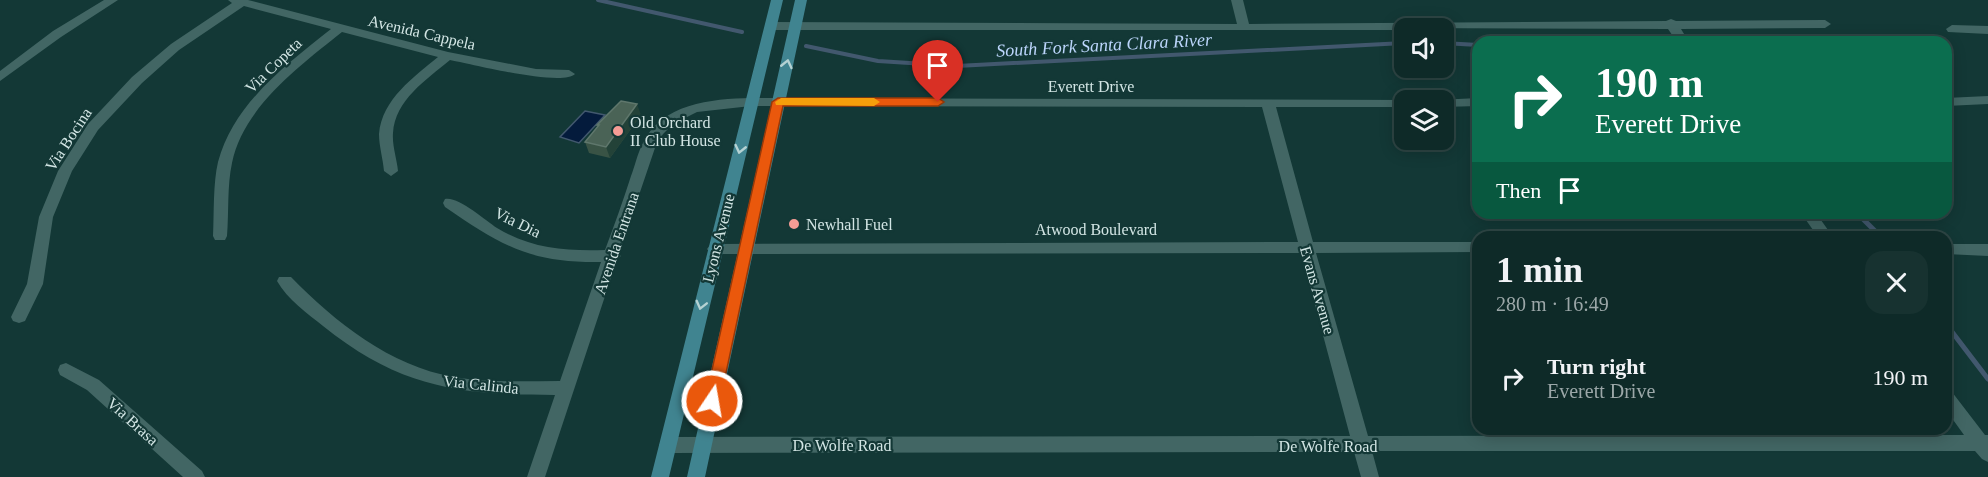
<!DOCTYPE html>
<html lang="en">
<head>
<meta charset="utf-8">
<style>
	:root { --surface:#0e2a28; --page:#173230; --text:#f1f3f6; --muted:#9ba7a8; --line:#2e4645 }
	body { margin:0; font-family:Georgia,serif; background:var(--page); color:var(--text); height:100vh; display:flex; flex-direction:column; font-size:22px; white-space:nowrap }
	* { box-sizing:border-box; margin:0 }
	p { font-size:20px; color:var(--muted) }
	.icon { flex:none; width:33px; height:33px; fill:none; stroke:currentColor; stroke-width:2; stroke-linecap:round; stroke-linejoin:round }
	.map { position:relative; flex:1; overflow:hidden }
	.details { position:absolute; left:1472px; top:231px; width:480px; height:204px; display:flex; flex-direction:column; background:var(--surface); border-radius:18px; box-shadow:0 3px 15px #0003,0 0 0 2px var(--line) }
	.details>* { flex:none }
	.guide { position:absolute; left:1472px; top:36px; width:480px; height:183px; border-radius:18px; box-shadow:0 3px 15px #0003,0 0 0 2px var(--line); background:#0b6e4f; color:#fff; overflow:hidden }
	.buttons { position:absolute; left:1394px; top:18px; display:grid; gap:12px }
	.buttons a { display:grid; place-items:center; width:60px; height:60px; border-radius:12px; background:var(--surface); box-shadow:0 3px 15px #0003,0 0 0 2px var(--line); font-size:30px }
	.pin { position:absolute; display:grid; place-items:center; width:51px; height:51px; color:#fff; margin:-62px -26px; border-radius:50% 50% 50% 0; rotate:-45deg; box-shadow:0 0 6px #0007 }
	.pin .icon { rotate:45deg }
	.me { position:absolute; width:66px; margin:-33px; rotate:12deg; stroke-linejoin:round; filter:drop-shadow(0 0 4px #0008) }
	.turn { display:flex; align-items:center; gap:21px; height:126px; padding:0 24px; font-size:27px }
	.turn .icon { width:78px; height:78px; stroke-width:2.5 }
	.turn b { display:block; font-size:42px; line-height:51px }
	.then { display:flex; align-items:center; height:57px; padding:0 24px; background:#0003; gap:12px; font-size:22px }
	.round { display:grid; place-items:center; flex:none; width:63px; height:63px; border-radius:18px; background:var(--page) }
	.head { display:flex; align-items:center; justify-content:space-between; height:102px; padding:0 24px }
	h1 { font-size:36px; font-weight:700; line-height:45px }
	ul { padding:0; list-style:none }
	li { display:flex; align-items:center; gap:18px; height:90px; padding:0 24px }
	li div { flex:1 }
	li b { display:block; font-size:22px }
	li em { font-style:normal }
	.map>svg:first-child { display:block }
	.water { fill:#041b3c; stroke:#42586e; stroke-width:1.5 }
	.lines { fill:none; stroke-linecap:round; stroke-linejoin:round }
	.stream-far1 { stroke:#42586e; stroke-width:4 }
	.stream { stroke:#42586e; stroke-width:5 }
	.street { fill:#426664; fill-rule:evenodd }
	.secondary { fill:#408490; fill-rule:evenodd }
	.wall { fill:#395345 }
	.shaded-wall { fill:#234238 }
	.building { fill:#4a6356; stroke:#5f776c; stroke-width:1.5 }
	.oneway { stroke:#b5d2d3 }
	.route { fill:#ea580c; stroke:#983908; stroke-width:1.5 }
	.slow { fill:#f59e0b }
	.poi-dot { fill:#f59c95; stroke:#133836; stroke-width:2 }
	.labels { text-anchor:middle; stroke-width:4.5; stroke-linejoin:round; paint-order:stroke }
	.street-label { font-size:16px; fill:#d2e5e4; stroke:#133836 }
	.poi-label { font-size:16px; fill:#d2e5e4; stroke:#133836; text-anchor:start }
	.water-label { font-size:18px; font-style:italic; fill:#bcd6fc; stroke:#133836 }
</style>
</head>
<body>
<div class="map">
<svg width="1988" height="477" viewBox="0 0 1988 477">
	<rect width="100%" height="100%" fill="#133836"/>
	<path class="water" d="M 585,111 L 605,115 L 579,143 L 560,137 Z"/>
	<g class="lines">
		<path class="stream-far1" d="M 598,0 L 742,32
			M 1443,43 L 1478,45
			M 806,46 L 878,61 L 957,66 L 1404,43"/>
		<path class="stream" d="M 1857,213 L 1881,237
			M 1946,324 L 1988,379"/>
		<path class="street" d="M 104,0 L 118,0 L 61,37 L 0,81 L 0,71 L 53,31 Z
			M 228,0 L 248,0 L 448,52 L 536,69 L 569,70 L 575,74 C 562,87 471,64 450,60 C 426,80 395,100 393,133 C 392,146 397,159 398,171 L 391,176 L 384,171 C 383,159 379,146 379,134 C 382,99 414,77 438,57 L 342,32 C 301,65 243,107 232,163 C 227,186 229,212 227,236 L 225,240 L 215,240 L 213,236 C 214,213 213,183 218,162 C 234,103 286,65 331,29 L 244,6 L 179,50 L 142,83 L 98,130 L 72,171 L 53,217 L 43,284 L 25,321 L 19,323 L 13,321 L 11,317 L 27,284 L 39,217 L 58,171 L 88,124 L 132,77 L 171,44 L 232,3 Z
			M 1231,0 L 1243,0 L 1249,24 L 1666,21 L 1671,19 L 1676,21 L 1825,20 L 1831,24 L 1825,28 L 1681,29 L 1689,42 L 1677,42 L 1668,29 L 1404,28 L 1404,30 L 771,30 L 765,26 L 771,22 L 1237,24 Z
			M 1952,25 L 1988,26 L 1988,34 L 1948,32 L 1946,29 Z
			M 1988,96 L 1988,104 L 1946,106 L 1946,98 Z
			M 751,98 L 1409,100 L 1404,100 L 1404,107 L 1276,107 L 1313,242 L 1478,242 L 1478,252 L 1316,253 L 1368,436 L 1964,435 L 1946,410 L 1946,390 L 1952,392 L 1985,435 L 1988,435 L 1988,462 L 1982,459 L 1975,451 L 1372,451 L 1379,477 L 1361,477 L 1354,452 L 668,453 L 662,450 L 659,445 L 662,440 L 668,437 L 1350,436 L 1301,253 L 715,254 L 710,253 L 707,249 L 710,245 L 715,244 L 1298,242 L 1262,107 L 751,106 L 697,112 L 673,124 L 663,134 L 656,145 L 619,254 L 621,256 L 617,260 L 545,477 L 527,477 L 555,395 C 460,395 400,388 323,326 C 308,314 287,299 277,281 L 279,277 L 291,277 C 335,322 390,366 454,377 C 489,383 525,381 560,381 L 601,262 C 530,263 502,246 445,207 L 443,203 L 445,199 C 458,196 485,220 497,228 C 532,249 565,251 605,250 C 614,226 623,201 631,176 C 635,166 637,155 642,145 C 661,103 711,99 751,98 Z
			M 1478,98 L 1478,106 L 1443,107 L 1443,100 L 1438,100 Z
			M 1801,213 L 1816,213 L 1833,237 L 1818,237 Z
			M 1946,244 L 1988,244 L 1988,256 L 1946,254 Z
			M 66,363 L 99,380 L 202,471 L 205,477 L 183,477 L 87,390 L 60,375 L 58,370 L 60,365 Z"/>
		<path class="secondary" d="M 771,0 L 783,0 L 669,477 L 651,477 Z
			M 795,0 L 807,0 L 705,477 L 687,477 Z"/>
	</g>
	<path class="wall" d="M 641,115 L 610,158 L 589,153 L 585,142 L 598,127 L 597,125 Z"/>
	<path class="shaded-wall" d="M 637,104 L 641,115 L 610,158 L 606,147 Z"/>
	<path class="building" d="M 621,101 L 637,104 L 606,147 L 585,142 L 599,125 L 597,125 Z"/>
	<defs><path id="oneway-chevron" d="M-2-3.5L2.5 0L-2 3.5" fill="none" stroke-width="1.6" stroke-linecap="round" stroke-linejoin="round" transform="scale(1.5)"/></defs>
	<g class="oneway">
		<use href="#oneway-chevron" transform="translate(787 64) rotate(-77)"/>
		<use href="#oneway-chevron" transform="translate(740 149) rotate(103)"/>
		<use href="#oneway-chevron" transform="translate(701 305) rotate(104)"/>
	</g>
	<path class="route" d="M 778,98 L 938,98 L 944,102 L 938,106 L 783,106 L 720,401 L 718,406 L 712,408 L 707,406 L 705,401 L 772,102 Z"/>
	<path class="slow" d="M 781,98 L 874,98 L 880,102 L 874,106 L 776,105 L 775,102 Z"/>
	<g class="poi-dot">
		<circle cx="618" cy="131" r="6"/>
		<circle cx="794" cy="224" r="6"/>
	</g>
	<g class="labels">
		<g class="street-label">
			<text transform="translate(422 32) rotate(13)" y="6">Avenida Cappela</text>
			<text transform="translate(273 65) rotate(-44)" y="6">Via Copeta</text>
			<text x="1091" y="92">Everett Drive</text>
			<text transform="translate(68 139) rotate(-57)" y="6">Via Bocina</text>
			<text transform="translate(518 222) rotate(26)" y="6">Via Dia</text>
			<text x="1096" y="235">Atwood Boulevard</text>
			<text transform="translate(718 238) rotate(-76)" y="6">Lyons Avenue</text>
			<text transform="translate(616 243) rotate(-71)" y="6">Avenida Entrana</text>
			<text transform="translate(1318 290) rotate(74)" y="6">Evans Avenue</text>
			<text transform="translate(481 384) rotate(6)" y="6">Via Calinda</text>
			<text transform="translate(133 421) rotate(42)" y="6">Via Brasa</text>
			<text x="842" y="451">De Wolfe Road</text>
			<text x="1328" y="452">De Wolfe Road</text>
		</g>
		<g class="poi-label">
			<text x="630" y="128">Old Orchard<tspan x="630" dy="18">II Club House</tspan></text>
			<text x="806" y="230">Newhall Fuel</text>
		</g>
		<g class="water-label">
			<text transform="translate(1104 45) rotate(-3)" y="6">South Fork Santa Clara River</text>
		</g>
	</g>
</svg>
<div class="buttons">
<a><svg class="icon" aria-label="sound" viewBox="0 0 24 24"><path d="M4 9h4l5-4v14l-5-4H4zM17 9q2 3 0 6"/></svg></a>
<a><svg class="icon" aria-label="layers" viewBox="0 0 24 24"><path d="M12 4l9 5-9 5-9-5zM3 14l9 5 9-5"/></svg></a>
</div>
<div class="pin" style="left:938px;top:102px;background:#d93025"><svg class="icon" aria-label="arrive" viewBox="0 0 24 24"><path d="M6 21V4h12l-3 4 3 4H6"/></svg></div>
<svg class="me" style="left:712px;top:401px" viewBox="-20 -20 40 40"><circle r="17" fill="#ea580c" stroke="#fff" stroke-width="3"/><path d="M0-11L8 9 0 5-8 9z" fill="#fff"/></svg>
<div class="guide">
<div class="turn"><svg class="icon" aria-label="right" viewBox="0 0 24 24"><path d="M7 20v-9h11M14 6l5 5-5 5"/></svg><div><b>190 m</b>Everett Drive</div></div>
<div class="then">Then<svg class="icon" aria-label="arrive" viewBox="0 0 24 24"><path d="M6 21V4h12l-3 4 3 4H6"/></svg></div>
</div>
<section class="details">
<div class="head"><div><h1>1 min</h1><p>280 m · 16:49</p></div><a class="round"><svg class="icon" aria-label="close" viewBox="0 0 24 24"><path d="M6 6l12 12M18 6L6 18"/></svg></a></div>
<ul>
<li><svg class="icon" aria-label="right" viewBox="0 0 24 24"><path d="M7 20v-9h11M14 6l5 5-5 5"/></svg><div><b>Turn right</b><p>Everett Drive</p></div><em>190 m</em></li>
</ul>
</section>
</div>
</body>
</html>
